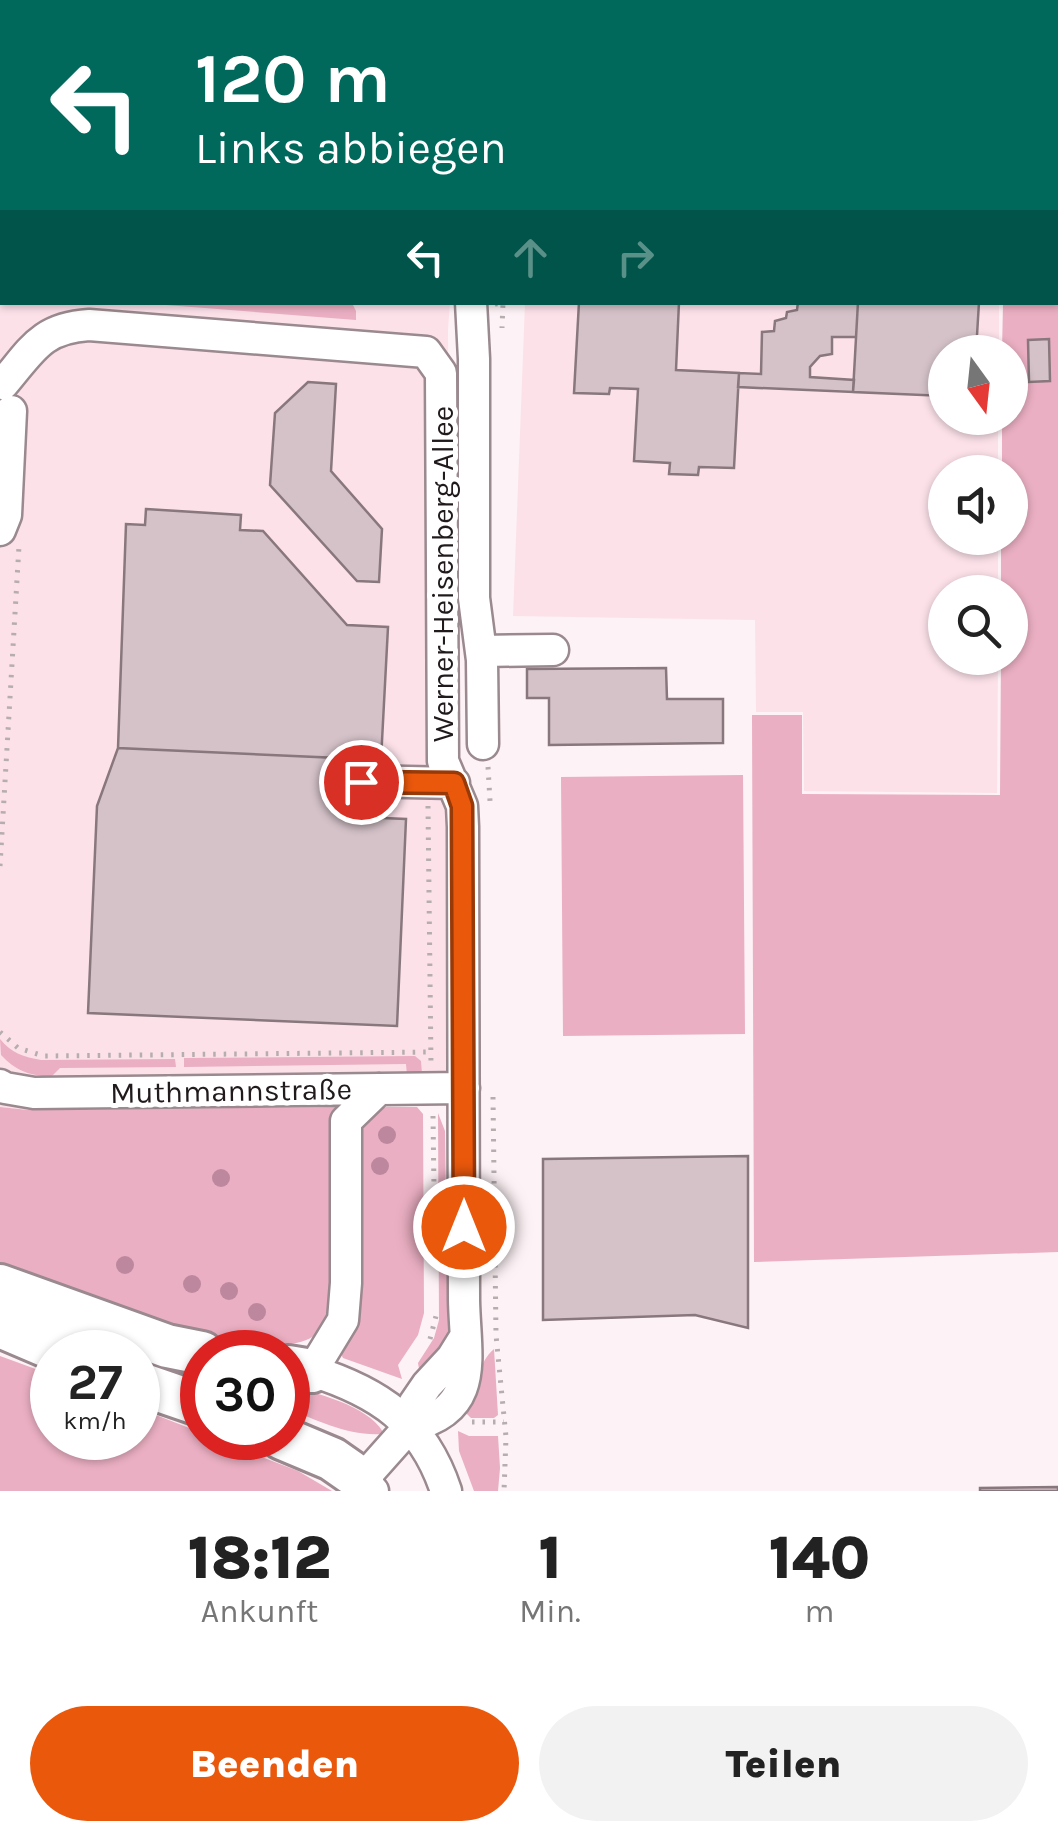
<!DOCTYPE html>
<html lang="de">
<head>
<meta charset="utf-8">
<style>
	:root { --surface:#fff; --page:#f2f2f2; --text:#222; --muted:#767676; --accent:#ea580c }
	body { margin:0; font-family:Karla,sans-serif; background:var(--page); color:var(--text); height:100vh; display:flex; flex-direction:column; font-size:38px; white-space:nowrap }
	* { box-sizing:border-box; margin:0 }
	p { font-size:32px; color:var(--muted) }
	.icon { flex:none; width:55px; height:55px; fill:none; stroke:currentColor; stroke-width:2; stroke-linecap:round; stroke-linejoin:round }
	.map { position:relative; height:1491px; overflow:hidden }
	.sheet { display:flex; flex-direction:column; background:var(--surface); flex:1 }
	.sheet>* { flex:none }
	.top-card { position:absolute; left:0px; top:0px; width:1060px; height:305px; box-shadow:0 2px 8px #0004; background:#00695c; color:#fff; overflow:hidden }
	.needle { width:65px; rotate:165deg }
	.controls { position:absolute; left:928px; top:335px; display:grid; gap:20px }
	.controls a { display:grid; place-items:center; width:100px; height:100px; border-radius:50%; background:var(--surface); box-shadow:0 2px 8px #0004; font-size:50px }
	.speed { position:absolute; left:30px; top:1330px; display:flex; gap:20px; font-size:50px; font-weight:700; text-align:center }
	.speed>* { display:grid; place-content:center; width:130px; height:130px; border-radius:50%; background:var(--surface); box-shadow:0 2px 8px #0004; line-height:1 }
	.speed small { font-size:25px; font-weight:400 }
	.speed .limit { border:15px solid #d22; background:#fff; color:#111 }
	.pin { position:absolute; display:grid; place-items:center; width:85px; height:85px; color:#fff; margin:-42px; border:5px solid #fff; border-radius:50%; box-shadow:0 2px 10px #0007 }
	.me { position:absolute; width:110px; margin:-55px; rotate:0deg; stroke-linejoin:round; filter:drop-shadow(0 0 8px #0008) }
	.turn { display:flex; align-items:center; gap:35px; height:210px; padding:0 30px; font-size:45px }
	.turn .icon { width:130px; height:130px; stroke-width:2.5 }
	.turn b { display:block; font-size:70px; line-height:85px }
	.lanes { display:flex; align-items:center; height:95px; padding:0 30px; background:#0003; justify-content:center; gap:50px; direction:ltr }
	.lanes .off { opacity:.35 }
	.eta { display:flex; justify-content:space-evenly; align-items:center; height:170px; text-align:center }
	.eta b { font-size:60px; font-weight:800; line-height:70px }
	.button { display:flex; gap:20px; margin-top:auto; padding:20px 30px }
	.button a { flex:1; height:115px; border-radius:60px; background:var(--accent); color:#fff; font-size:40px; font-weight:800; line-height:115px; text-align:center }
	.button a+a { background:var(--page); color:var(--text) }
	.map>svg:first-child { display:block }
	.built { fill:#fce1e9 }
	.green { fill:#eaafc2 }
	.building { fill:#d4c2c8; stroke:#88777c; stroke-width:2.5 }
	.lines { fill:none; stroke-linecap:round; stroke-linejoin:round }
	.minor-casing { stroke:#9a898e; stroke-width:35 }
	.highway-casing { stroke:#9a898e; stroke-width:48 }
	.path { stroke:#b6adaf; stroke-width:5; stroke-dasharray:2.5 8; stroke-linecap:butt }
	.minor { stroke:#fff; stroke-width:30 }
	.highway { stroke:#fff; stroke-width:42 }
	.tree { fill:#bd889e }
	.route-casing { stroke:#983908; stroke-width:25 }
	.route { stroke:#ea580c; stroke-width:18 }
	.labels { text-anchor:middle; stroke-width:10; stroke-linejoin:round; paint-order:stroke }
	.street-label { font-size:30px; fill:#201a1c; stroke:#fff }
</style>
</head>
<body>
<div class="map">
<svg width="1058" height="1491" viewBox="0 0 1058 1491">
	<rect width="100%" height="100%" fill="#fdf2f5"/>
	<path class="built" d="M 0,0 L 475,0 L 475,2 L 2,2 L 2,302 L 450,303 L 448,329 L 450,1083 L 338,1107 L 28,1110 L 0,1107 Z
		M 525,303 L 999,303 L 999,352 L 945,352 L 945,418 L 998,418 L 998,472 L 945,472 L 945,538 L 998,538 L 998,592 L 945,592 L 945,658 L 998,658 L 997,793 L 804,791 L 803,712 L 756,712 L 755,620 L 513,616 Z"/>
	<path class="green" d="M 1025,0 L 1058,0 L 1058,1252 L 754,1262 L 752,715 L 802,715 L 802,794 L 1000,795 L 1001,658 L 1010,658 L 1010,592 L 1001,592 L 1001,538 L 1010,538 L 1010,472 L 1002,472 L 1002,418 L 1010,418 L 1010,352 L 1002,352 L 1003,303 L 1058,302 L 1058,2 L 1024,2 Z
		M 153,302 L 352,303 L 356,311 L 356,320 L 153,304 Z
		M 743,775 L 745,1034 L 563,1036 L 561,777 Z
		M 0,1039 C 11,1053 24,1057 41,1060 L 175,1059 L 176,1067 L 60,1068 L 51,1077 C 29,1075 16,1071 1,1055 Z
		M 415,1056 L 421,1061 L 422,1074 L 407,1075 L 406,1064 L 184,1067 L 184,1058 Z
		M 0,1107 L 28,1110 L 338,1107 L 334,1296 C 328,1326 318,1343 285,1344 L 202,1334 L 175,1328 L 0,1263 Z
		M 386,1107 L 417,1107 L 423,1114 L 424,1313 L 418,1335 L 398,1365 L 402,1379 L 343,1358 L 340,1352 L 356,1325 L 359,1317 L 361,1133 C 366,1121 374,1111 386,1107 Z
		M 438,1113 L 445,1131 L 448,1331 L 447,1340 L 423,1373 L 419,1369 L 418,1363 L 434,1338 L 439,1320 Z
		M 494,1349 L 498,1415 L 494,1418 L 471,1418 L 465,1412 C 473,1392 479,1361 494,1349 Z
		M 0,1356 L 52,1375 L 52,1438 L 138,1438 L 138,1408 L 202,1433 L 202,1438 L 213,1438 L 298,1471 L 332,1491 L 0,1491 Z
		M 288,1386 C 316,1393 367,1405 383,1432 L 381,1434 C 348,1436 317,1420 288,1409 Z
		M 458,1431 L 469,1436 L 498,1436 L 500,1468 L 498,1491 L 474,1491 L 459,1451 Z"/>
	<path class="building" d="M 0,0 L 82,0 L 82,2 L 2,2 L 2,83 L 0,83 Z
		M 0,83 L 2,83 L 2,300 L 0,300 Z
		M 579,302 L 679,302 L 676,370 L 739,373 L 734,468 L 699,467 L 698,475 L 669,474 L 670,463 L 634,461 L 638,389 L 610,388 L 609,394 L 574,393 Z
		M 798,302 L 858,302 L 856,337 L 832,337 L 832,354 L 820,356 L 810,367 L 810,377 L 854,380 L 853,392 L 738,387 L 739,373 L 761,374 L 762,332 L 774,331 L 775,321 L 786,318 L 787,312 L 797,310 Z
		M 858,302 L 979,302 L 976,352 L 945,352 L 945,396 L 853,392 Z
		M 1049,339 L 1050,381 L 1029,382 L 1028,340 Z
		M 308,382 L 336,384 L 331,471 L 382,529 L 379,582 L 357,581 L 270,485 L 275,413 Z
		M 146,509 L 241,515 L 240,530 L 263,531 L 347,625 L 388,627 L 381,760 L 118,748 L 126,524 L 145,525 Z
		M 666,668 L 667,699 L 723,699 L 723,743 L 549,745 L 549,698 L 527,698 L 527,669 Z
		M 118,748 L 361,759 L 359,817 L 406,819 L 397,1026 L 88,1013 L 97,806 Z
		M 748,1156 L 748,1328 L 695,1315 L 543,1320 L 543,1159 Z
		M 1058,1487 L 1058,1491 L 980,1491 L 980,1488 Z"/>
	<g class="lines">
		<defs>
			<path id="minor" d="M 542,0 L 560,2
				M 496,2 L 496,0
				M 921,2 L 923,0
				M 471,302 L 474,359 L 474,598 L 482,660 L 483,744
				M 3,384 C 32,350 41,328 89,325 L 426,352 L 441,373 L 443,761 L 462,806 L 463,827 L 464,1300 C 465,1357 482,1410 410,1426
				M 0,530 L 6,515 L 11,411
				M 481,651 L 553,650
				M 361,781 L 454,783
				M 0,1085 L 5,1088 L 34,1093 L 464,1088
				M 379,1089 L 346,1121 L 346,1283 L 343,1320 L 312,1371 C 378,1392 423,1421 446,1491
				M 373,1491 L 362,1480 L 410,1426 L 414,1404 L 427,1385 L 452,1358 L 465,1337"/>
			<path id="highway" d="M 0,1286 L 167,1346 L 202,1353
				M 0,1326 L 61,1352
				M 288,1367 L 312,1371
				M 138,1383 L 202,1405
				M 282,1438 L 332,1459 L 362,1480"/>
		</defs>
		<use href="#minor" class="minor-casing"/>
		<use href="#highway" class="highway-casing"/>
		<path class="path" d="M 495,304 L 503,303 L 502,328
			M 488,767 L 490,801
			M 428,806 L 431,1065
			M 0,866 L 19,546
			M 0,1032 L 18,1048 L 44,1056 L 431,1052
			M 493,1097 L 496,1335 L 506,1437 L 504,1491
			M 433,1116 L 434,1190
			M 430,1339 L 436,1316
			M 472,1422 L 504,1422"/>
		<use href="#minor" class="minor"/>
		<use href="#highway" class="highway"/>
	</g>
	<g class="tree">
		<circle cx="387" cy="1135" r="9"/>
		<circle cx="380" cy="1166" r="9"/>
		<circle cx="221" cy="1178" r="9"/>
		<circle cx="125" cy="1265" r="9"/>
		<circle cx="192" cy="1284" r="9"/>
		<circle cx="229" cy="1291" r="9"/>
		<circle cx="257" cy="1312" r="9"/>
	</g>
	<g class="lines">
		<defs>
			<path id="route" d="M 361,782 L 454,783 L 462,806 L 464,1227"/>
		</defs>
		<use href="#route" class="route-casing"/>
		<use href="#route" class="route"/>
	</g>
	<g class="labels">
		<g class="street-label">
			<text transform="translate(443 574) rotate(-90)" y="10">Werner-Heisenberg-Allee</text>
			<text transform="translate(231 1091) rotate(-1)" y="10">Muthmannstraße</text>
		</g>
	</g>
</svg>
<div class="controls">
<a><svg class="needle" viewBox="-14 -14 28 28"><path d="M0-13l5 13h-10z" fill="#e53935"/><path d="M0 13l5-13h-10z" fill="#767676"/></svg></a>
<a><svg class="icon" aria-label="sound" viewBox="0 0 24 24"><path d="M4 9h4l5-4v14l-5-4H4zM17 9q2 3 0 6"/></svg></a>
<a><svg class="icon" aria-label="search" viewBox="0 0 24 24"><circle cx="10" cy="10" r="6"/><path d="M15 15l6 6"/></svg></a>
</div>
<div class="speed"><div>27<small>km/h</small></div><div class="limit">30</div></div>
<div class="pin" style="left:361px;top:782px;background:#d93025"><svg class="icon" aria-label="arrive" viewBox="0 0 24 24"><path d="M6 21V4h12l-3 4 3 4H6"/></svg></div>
<svg class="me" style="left:464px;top:1227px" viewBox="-20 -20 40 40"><circle r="17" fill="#ea580c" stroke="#fff" stroke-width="3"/><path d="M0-11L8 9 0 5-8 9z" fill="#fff"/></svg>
<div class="top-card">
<div class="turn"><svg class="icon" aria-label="left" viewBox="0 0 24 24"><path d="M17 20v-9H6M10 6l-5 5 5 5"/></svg><div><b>120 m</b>Links abbiegen</div></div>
<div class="lanes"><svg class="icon" aria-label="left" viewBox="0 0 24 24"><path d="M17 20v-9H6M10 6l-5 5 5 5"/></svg><svg class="icon off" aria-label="ahead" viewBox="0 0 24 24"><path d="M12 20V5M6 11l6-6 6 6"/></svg><svg class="icon off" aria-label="right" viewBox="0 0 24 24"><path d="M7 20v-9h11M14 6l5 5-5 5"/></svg></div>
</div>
</div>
<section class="sheet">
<div class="eta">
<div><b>18:12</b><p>Ankunft</p></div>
<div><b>1</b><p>Min.</p></div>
<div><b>140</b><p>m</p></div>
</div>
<div class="button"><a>Beenden</a><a>Teilen</a></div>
</section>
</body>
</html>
